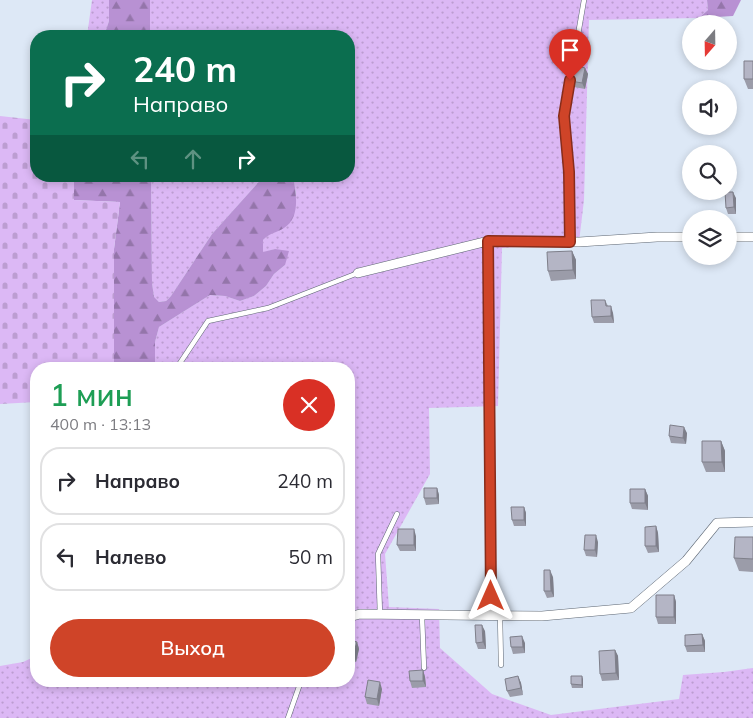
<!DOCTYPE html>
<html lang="ru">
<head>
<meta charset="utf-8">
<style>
	:root { --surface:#fff; --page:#f7f7f7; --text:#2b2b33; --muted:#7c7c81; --line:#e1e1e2; --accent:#cf4428 }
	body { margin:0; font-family:Mulish,sans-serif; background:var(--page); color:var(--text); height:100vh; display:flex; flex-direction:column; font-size:19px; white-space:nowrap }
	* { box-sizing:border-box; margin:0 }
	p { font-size:16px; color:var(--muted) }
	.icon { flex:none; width:28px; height:28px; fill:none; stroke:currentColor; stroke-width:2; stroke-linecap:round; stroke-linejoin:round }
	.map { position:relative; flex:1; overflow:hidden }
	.drawer { position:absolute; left:30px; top:362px; width:325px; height:325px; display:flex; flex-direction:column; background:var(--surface); border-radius:20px; box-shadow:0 2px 8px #0003 }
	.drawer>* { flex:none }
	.guide { position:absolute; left:30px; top:30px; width:325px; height:152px; border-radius:20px; box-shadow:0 2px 8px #0003; background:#0b6e4f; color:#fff; overflow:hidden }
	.needle { width:32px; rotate:200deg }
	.fabs { position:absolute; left:682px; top:15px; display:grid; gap:10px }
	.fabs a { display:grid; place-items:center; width:55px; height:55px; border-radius:50%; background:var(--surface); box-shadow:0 2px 8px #0003; font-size:25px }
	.pin { position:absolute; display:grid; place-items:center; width:42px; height:42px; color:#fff; margin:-51px -21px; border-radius:50% 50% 50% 0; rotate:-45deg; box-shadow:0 0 5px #0007 }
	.pin .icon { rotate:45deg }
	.me { position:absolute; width:55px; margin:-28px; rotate:0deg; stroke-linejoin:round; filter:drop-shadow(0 0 4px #0008) }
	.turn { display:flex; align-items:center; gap:18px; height:105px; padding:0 20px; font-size:22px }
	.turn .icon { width:65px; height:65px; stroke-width:2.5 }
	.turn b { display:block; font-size:35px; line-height:42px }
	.lanes { display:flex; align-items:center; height:48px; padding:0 20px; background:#0003; justify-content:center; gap:25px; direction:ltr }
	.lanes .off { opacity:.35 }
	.round { display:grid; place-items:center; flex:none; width:52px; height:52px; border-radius:26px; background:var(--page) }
	.summary { display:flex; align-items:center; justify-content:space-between; height:85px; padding:0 20px }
	h1 { font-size:30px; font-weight:600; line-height:38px; color:#1e9e55 }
	.primary-button { display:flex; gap:10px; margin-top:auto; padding:10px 20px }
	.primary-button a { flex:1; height:58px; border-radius:30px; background:var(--accent); color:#fff; font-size:20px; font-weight:600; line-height:58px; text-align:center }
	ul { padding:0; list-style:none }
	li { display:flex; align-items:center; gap:15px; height:68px; margin:0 10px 8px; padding:0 10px; border:2px solid var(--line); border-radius:20px }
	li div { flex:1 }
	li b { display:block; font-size:19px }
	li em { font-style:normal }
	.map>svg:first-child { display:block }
	.grass { fill:url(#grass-dots) }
	.forest { fill:url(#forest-firs) }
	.cemetery { fill:url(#cemetery-stones) }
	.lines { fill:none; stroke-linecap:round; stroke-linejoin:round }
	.service-casing { stroke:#5d6672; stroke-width:5.5 }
	.minor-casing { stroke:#5d6672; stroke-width:10 }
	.service { stroke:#fff; stroke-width:4.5 }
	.minor { stroke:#fff; stroke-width:9 }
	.wall { fill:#9b9ca9 }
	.shaded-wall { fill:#7e7f8a }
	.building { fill:#b4b5c5; stroke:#7e7f8a }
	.route-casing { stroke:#872c1a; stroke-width:12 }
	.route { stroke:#cf4428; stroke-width:9 }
</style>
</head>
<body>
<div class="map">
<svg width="753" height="718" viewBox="0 0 753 718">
	<defs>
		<pattern id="grass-dots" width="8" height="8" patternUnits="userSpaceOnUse" patternTransform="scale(1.25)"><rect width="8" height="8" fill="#dcb8f5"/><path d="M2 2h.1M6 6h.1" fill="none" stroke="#bc9dd1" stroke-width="1.8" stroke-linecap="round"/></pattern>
		<pattern id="forest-firs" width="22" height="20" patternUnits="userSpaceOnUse" patternTransform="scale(1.25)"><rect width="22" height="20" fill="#b891d3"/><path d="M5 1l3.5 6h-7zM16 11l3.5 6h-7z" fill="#9475aa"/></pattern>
		<pattern id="cemetery-stones" width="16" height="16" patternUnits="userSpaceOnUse" patternTransform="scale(1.25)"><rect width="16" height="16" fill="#dcb8f5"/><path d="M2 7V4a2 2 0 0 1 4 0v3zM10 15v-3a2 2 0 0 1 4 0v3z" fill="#bc9dd1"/></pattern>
	</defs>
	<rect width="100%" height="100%" fill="#dde8f6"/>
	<path class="grass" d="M 92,0 L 109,0 L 109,21 L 104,36 L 87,36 Z
		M 150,0 L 707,0 L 708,10 L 699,18 L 589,20 L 584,200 L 579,242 L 502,248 L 498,406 L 429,408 L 430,474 L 385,554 L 389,607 L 439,609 L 440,648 L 492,694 L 551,715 L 679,699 L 683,675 L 724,672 L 753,668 L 753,718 L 0,718 L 0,666 L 23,662 L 36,656 L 36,681 L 349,681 L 349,369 L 155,369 L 155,342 L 159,327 L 210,295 L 225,296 L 240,301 L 254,296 L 266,286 L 274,274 L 285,265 L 275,249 L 262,253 L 263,240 L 268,234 L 281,229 L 296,194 L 293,176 L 349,176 L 349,36 L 150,36 Z
		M 151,176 L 264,176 L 212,234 L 171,296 L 166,301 L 159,302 L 154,298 L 152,283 Z"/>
	<path class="forest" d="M 109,0 L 150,0 L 150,36 L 104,36 L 109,21 Z
		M 707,0 L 741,0 L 733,16 L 699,18 L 708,10 Z
		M 74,176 L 151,176 L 152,283 L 154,297 L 159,302 L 166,301 L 171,296 L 212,234 L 264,176 L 293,176 C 296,192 301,218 284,228 C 276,233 269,233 263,240 L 263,252 L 275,249 L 289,251 L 285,265 L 274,274 L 266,286 L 254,296 L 240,301 L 225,296 L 210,295 L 159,327 L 155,342 L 155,369 L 114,369 L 114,249 L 120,202 L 73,200 Z"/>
	<path class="cemetery" d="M 0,116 L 36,120 L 36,176 L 74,176 L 74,200 L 120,202 L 114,249 L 114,369 L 36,369 L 36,402 L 0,404 Z"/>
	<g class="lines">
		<defs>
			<path id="service" d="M 570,242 L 569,172 L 564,116 L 584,0
				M 176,369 L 208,321 L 268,308 L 358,273
				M 380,615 L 378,554 L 397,514
				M 500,615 L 501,665
				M 422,616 L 424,668
				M 288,718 L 301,681"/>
			<path id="minor" d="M 729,237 L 753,237
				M 488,241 L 491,615
				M 358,273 L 488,241 L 579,242 L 657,237 L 691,237
				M 349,617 L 360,614 L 542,616 L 631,608 L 686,561 L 717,523 L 753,522"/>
		</defs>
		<use href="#service" class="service-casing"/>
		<use href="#minor" class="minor-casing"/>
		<use href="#service" class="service"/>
		<use href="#minor" class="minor"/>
	</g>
	<path class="wall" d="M 753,61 L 753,89 L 748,89 L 744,79 Z
		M 585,68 L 588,74 L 585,89 L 574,87 L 571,81 Z
		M 736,198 L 736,214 L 728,214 L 726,208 Z
		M 572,251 L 576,260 L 576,279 L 551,281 L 548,271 Z
		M 605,300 L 608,306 L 613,313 L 614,323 L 594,323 L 592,317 Z
		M 687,433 L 686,444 L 671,443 L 669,436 Z
		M 721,441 L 725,451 L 725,472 L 706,472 L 702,462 Z
		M 437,488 L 439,495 L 439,504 L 426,505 L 424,498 Z
		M 645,489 L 648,496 L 648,510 L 632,509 L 630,503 Z
		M 524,507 L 526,513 L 526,526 L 514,526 L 512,520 Z
		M 656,526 L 658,533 L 659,552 L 648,553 L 645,546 Z
		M 416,536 L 416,551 L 400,551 L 397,545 Z
		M 753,537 L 753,572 L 739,571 L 734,558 Z
		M 598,542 L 597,557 L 586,556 L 584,550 Z
		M 553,577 L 554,597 L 547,598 L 544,591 Z
		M 674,595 L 676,602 L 676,624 L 658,624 L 656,617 Z
		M 485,631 L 486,649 L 478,649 L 476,643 Z
		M 702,634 L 705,641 L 705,652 L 687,652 L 685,646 Z
		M 349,640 L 357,642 L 359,649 L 356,662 L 349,660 Z
		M 525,643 L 525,653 L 513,654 L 511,647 Z
		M 615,650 L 618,656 L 619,680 L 602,681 L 600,674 Z
		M 423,670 L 425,677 L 426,687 L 412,688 L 410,681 Z
		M 518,676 L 521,683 L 523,695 L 510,697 L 507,691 Z
		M 583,679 L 583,688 L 572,688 L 571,684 Z
		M 382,689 L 379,706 L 367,704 L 365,697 Z"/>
	<path class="shaded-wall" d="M 585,68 L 588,74 L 585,89 L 582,83 Z
		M 733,192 L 736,198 L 736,214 L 734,207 Z
		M 572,251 L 576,260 L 576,279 L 573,270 Z
		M 611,306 L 613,313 L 614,323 L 611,316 Z
		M 684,427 L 687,433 L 686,444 L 683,438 Z
		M 721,441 L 725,451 L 725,472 L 722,462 Z
		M 437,488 L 439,495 L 439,504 L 437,498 Z
		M 645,489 L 648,496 L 648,510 L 645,503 Z
		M 524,507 L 526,513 L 526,526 L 524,520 Z
		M 656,526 L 658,533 L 659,552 L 656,546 Z
		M 414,529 L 416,536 L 416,551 L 414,545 Z
		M 596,535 L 598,542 L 597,557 L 595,550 Z
		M 550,570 L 553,577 L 554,597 L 551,591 Z
		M 674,595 L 676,602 L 676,624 L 674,617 Z
		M 482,625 L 485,631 L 486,649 L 483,642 Z
		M 702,634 L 705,641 L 705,652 L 703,645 Z
		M 522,636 L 525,643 L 525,653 L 523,647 Z
		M 357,642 L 359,649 L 356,662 L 353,655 Z
		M 615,650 L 618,656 L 619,680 L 616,673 Z
		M 423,670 L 425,677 L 426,687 L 423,681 Z
		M 518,676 L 521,683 L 523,695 L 521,688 Z
		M 582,676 L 583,679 L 583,688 L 582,685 Z
		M 380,682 L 382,689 L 379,706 L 377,699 Z"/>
	<path class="building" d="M 744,61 L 753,61 L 753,79 L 744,79 Z
		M 574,65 L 585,68 L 582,83 L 571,81 Z
		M 725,192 L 733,192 L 734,207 L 726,208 Z
		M 572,251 L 573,270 L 548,271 L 547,252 Z
		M 591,300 L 605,300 L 606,306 L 611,306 L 611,316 L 592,317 Z
		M 670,425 L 684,427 L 683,438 L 669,436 Z
		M 702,441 L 721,441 L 722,462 L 702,462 Z
		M 424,488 L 437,488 L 437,498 L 424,498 Z
		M 630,489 L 645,489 L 645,503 L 630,503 Z
		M 511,507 L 524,507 L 524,520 L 512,520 Z
		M 656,526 L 656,546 L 645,546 L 645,527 Z
		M 398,529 L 414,529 L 414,545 L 397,545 Z
		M 585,535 L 596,535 L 595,550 L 584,550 Z
		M 735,537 L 753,537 L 753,559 L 734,558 Z
		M 544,570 L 550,570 L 551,591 L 544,591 Z
		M 656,595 L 674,595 L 674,617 L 656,617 Z
		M 475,625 L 482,625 L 483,642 L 476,643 Z
		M 702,634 L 703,645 L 685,646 L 685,635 Z
		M 522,636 L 523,647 L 511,647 L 510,637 Z
		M 349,640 L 357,642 L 353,655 L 349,654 Z
		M 615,650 L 616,673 L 600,674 L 599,651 Z
		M 423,670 L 423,681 L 410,681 L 409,671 Z
		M 518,676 L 521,688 L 507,691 L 505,679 Z
		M 571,676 L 582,676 L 582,685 L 571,684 Z
		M 368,680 L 380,682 L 377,699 L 365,697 Z"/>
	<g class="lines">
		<defs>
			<path id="route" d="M 491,596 L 488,241 L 570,242 L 569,172 L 564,116 L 570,80"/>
		</defs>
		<use href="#route" class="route-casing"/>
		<use href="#route" class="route"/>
	</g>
</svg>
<div class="fabs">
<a><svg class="needle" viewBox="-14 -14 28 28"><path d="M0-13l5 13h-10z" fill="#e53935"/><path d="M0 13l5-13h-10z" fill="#7c7c81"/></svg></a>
<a><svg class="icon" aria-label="sound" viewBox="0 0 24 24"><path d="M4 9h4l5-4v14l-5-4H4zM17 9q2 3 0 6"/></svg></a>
<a><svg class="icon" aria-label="search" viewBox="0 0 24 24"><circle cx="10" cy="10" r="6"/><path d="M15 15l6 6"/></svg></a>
<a><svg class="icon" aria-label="layers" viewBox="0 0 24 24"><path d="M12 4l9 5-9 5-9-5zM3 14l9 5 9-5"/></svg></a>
</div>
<div class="pin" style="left:570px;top:80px;background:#d93025"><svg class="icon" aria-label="arrive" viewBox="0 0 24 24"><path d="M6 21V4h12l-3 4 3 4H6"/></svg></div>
<svg class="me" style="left:491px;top:596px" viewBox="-20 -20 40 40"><path d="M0-17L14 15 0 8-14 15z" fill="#cf4428" stroke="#fff" stroke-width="4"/></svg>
<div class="guide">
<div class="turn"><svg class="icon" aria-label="right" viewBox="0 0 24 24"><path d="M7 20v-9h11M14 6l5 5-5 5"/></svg><div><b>240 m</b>Направо</div></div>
<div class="lanes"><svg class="icon off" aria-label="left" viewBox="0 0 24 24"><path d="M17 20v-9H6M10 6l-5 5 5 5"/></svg><svg class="icon off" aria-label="ahead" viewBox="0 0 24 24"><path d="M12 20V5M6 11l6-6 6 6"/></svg><svg class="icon" aria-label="right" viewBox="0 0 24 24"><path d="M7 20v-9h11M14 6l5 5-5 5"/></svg></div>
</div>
<section class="drawer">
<div class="summary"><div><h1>1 мин</h1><p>400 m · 13:13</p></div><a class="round" style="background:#d93025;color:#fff"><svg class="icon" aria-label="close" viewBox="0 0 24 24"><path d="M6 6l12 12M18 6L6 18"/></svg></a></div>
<ul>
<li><svg class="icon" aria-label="right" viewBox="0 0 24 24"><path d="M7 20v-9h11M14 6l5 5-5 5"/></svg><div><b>Направо</b></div><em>240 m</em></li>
<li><svg class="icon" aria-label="left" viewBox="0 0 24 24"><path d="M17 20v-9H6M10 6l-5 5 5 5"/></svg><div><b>Налево</b></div><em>50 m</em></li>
</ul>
<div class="primary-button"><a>Выход</a></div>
</section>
</div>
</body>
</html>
